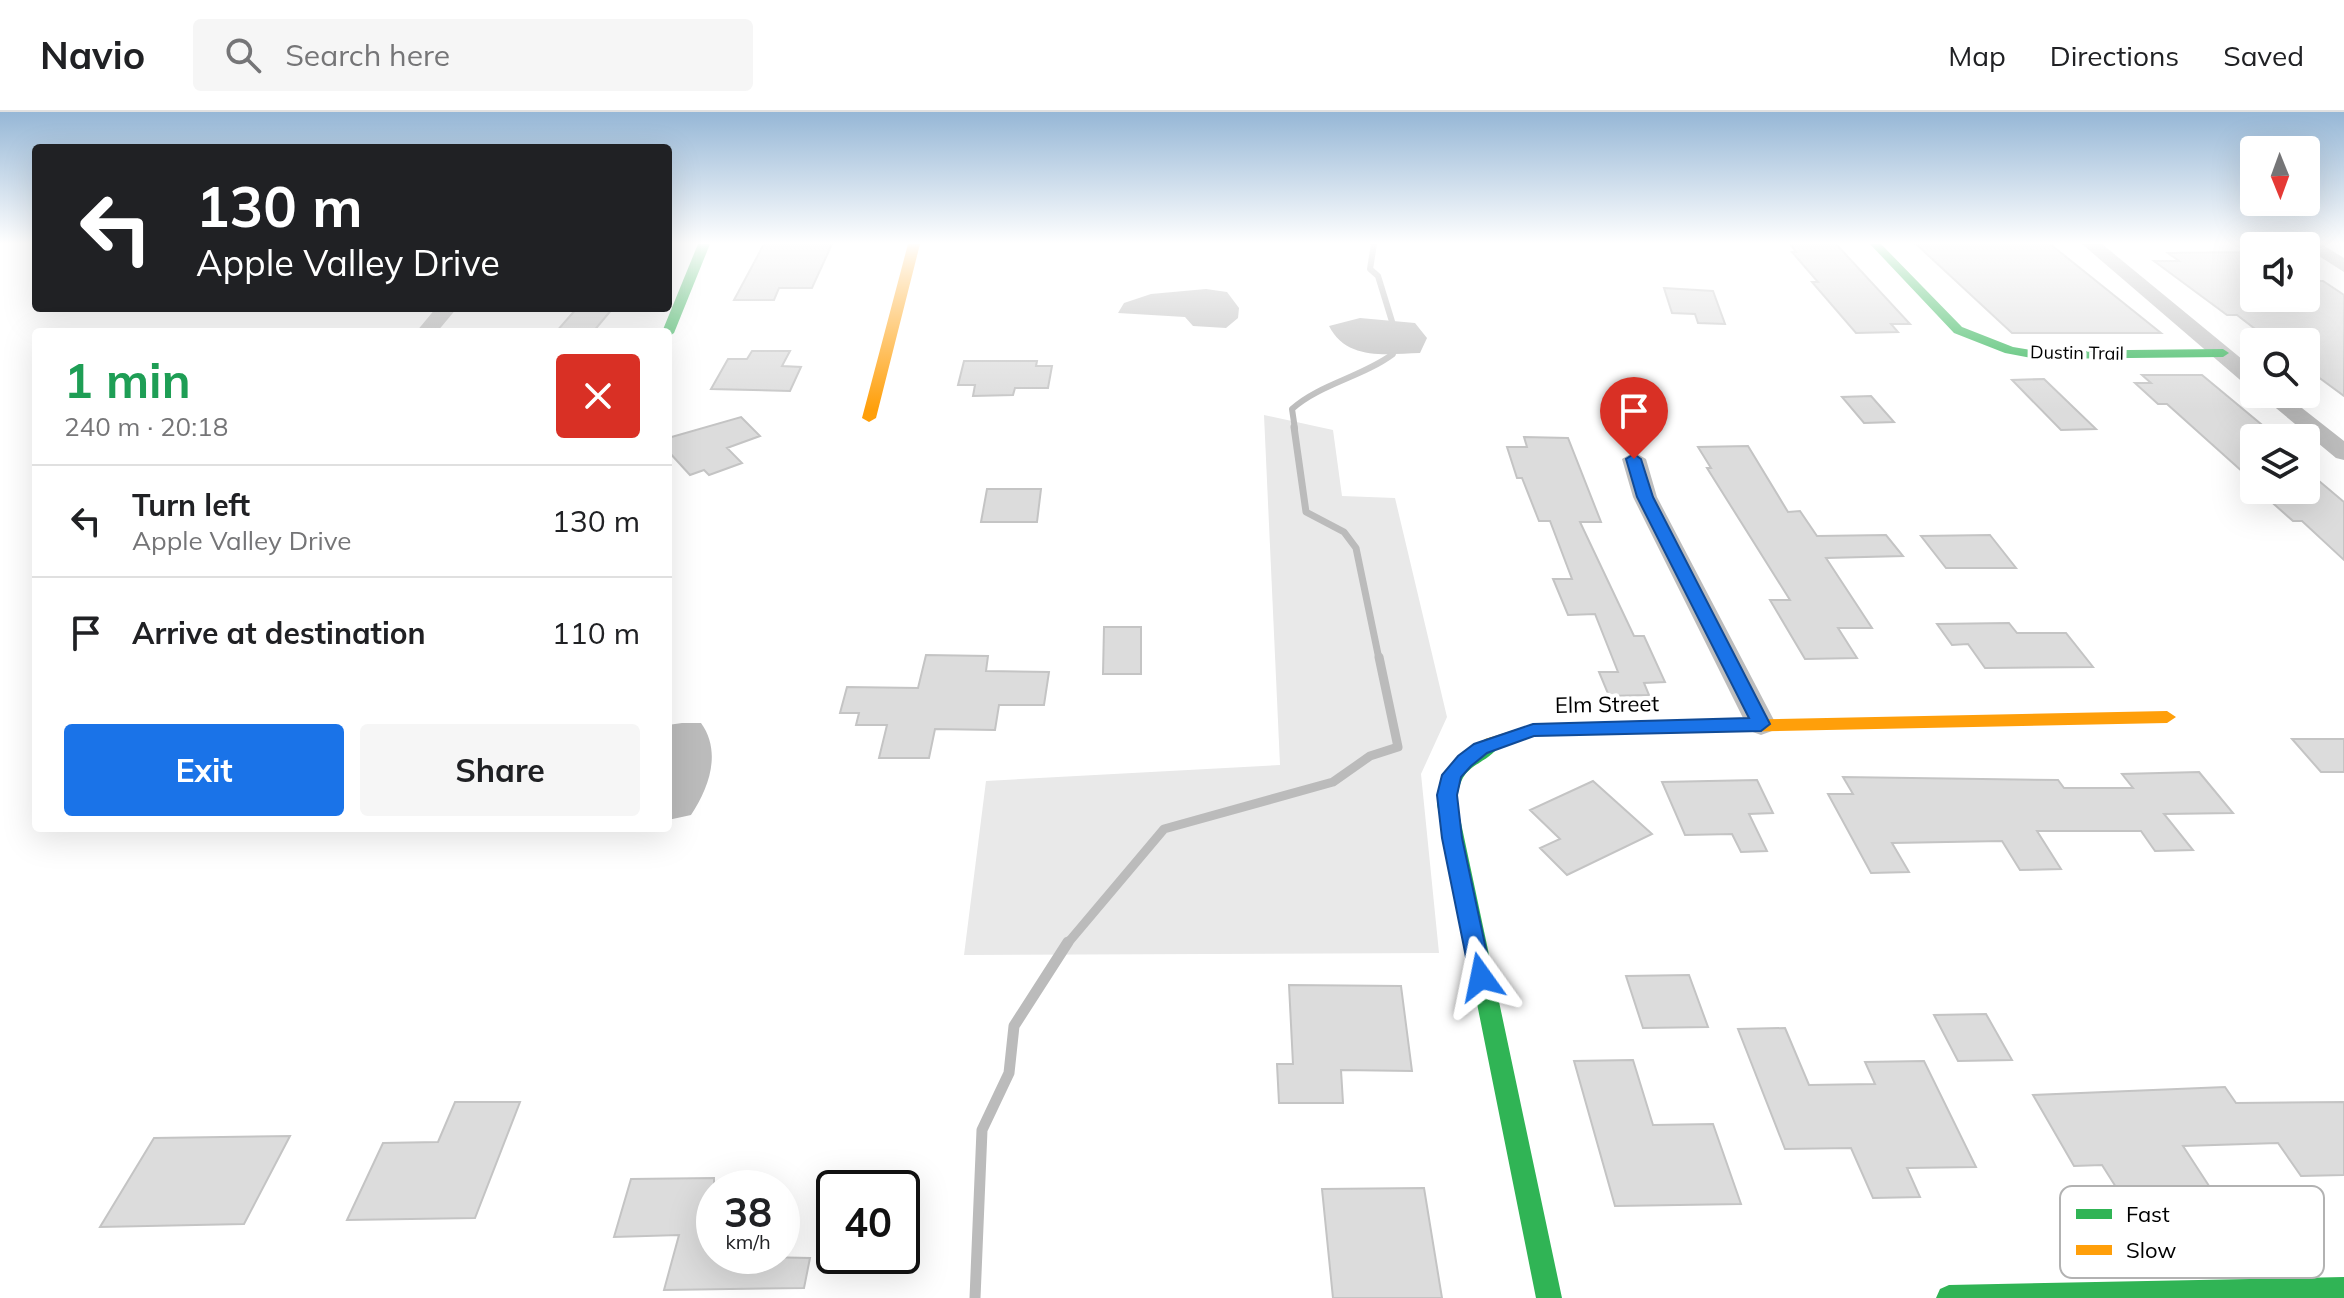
<!DOCTYPE html>
<html lang="en">
<head>
<meta charset="utf-8">
<style>
	:root { --surface:#fff; --page:#f6f6f6; --text:#202124; --muted:#757577; --line:#e0e0e0; --accent:#1a73e8 }
	body { margin:0; font-family:Mulish,sans-serif; background:var(--page); color:var(--text); height:100vh; display:flex; flex-direction:column; font-size:30px; white-space:nowrap }
	* { box-sizing:border-box; margin:0 }
	p { font-size:26px; color:var(--muted) }
	.icon { flex:none; width:44px; height:44px; fill:none; stroke:currentColor; stroke-width:2; stroke-linecap:round; stroke-linejoin:round }
	.map { position:relative; flex:1; overflow:hidden }
	.side { position:absolute; left:32px; top:216px; width:640px; height:504px; display:flex; flex-direction:column; background:var(--surface); border-radius:8px; box-shadow:0 8px 32px #0002 }
	.side>* { flex:none }
	.top-card { position:absolute; left:32px; top:32px; width:640px; height:168px; border-radius:8px; box-shadow:0 8px 32px #0002; background:#202124; color:#fff; overflow:hidden }
	.needle { width:52px; rotate:179deg }
	.buttons { position:absolute; left:2240px; top:24px; display:grid; gap:16px }
	.buttons a { display:grid; place-items:center; width:80px; height:80px; border-radius:8px; background:var(--surface); box-shadow:0 8px 32px #0002; font-size:40px }
	.speed { position:absolute; left:696px; top:1058px; display:flex; gap:16px; font-size:40px; font-weight:700; text-align:center }
	.speed>* { display:grid; place-content:center; width:104px; height:104px; border-radius:50%; background:var(--surface); box-shadow:0 8px 32px #0002; line-height:1 }
	.speed small { font-size:20px; font-weight:400 }
	.speed .limit { border:4px solid #111; border-radius:12px; background:#fff; color:#111 }
	.pin { position:absolute; display:grid; place-items:center; width:68px; height:68px; color:#fff; margin:-82px -34px; border-radius:50% 50% 50% 0; rotate:-45deg; box-shadow:0 0 8px #0007 }
	.pin .icon { rotate:45deg }
	.me { position:absolute; width:88px; margin:-44px; rotate:348deg; stroke-linejoin:round; filter:drop-shadow(0 0 6px #0008) }
	.turn { display:flex; align-items:center; gap:28px; height:168px; padding:0 32px; font-size:36px }
	.turn .icon { width:104px; height:104px; stroke-width:2.5 }
	.turn b { display:block; font-size:56px; line-height:68px }
	.round { display:grid; place-items:center; flex:none; width:84px; height:84px; border-radius:8px; background:var(--page) }
	.head { display:flex; align-items:center; justify-content:space-between; height:136px; padding:0 32px }
	h1 { font-size:48px; font-weight:700; line-height:60px; color:#1e9e55 }
	.action { display:flex; gap:16px; margin-top:auto; padding:16px 32px }
	.action a { flex:1; height:92px; border-radius:8px; background:var(--accent); color:#fff; font-size:32px; font-weight:700; line-height:92px; text-align:center }
	.action a+a { background:var(--page); color:var(--text) }
	ul { padding:0; list-style:none }
	li { display:flex; align-items:center; gap:24px; height:112px; padding:0 32px; border-top:2px solid var(--line) }
	li div { flex:1 }
	li b { display:block; font-size:30px }
	li em { font-style:normal }
	header { display:flex; align-items:center; gap:48px; box-sizing:border-box; height:112px; padding:0 40px; background:var(--surface); border-bottom:2px solid var(--line) }
	header strong { font-size:38px }
	nav { display:flex; gap:44px; margin-inline-start:auto; font-size:28px }
	.search { width:560px; height:72px; background:var(--page); display:flex; align-items:center; gap:20px; box-sizing:border-box; padding:0 28px; border-radius:8px; color:var(--muted); font-size:30px }
	.map>svg:first-child { display:block }
	.green { fill:#e9e9e9 }
	.water { fill:#bbb }
	.lines { fill:none; stroke-linecap:round; stroke-linejoin:round }
	.stream-far3 { stroke:#bbb; stroke-width:6 }
	.stream-far2 { stroke:#bbb; stroke-width:7 }
	.stream-far1 { stroke:#bbb; stroke-width:9 }
	.stream { stroke:#bbb; stroke-width:11 }
	.building { fill:#dcdcdc; stroke:#c4c4c4; stroke-width:2 }
	.street { fill:#bdbdbd; fill-rule:evenodd }
	.fast { fill:#30b455; fill-rule:evenodd }
	.slow { fill:#ff9f0a; fill-rule:evenodd }
	.route { fill:#1a73e8; stroke:#114b97; stroke-width:2 }
	.labels { text-anchor:middle; stroke-width:8; stroke-linejoin:round; paint-order:stroke }
	.far-street-label { font-size:18px; fill:#000; stroke:#fff }
	.street-label { font-size:22px; fill:#000; stroke:#fff }
	.key { fill:#fff; stroke:#b2b2b2; stroke-width:2 }
	.key-label { font-size:22px; fill:#000 }
</style>
</head>
<body>
<header>
<strong>Navio</strong>
<div class="search"><svg class="icon" aria-label="search" viewBox="0 0 24 24"><circle cx="10" cy="10" r="6"/><path d="M15 15l6 6"/></svg>Search here</div>
<nav><a>Map</a><a>Directions</a><a>Saved</a></nav>
</header>
<div class="map">
<svg width="2344" height="1186" viewBox="0 0 2344 1186">
	<rect width="100%" height="100%" fill="#fff"/>
	<path class="green" d="M 1264,303 L 1333,318 L 1342,384 L 1395,386 L 1447,605 L 1421,662 L 1439,841 L 964,843 L 986,669 L 1280,653 Z"/>
	<path class="water" d="M 1206,177 L 1227,180 L 1239,196 L 1238,206 L 1226,216 L 1193,214 L 1185,205 L 1118,201 L 1124,191 L 1151,182 Z
		M 1360,206 L 1415,211 L 1427,226 L 1420,241 C 1386,242 1347,249 1329,214 Z
		M 682,611 L 701,611 C 722,640 709,676 691,703 L 668,708 L 668,613 Z"/>
	<g class="lines">
		<path class="stream-far3" d="M 1374,132 L 1370,157 L 1378,164 L 1394,216
			M 1295,317 L 1292,297 C 1320,272 1362,265 1393,242 L 1393,234"/>
		<path class="stream-far2" d="M 1294,315 L 1306,400 L 1344,420 L 1356,436 L 1379,547"/>
		<path class="stream-far1" d="M 1067,832 L 1164,717 L 1333,670 L 1370,644 L 1398,635 L 1379,545"/>
		<path class="stream" d="M 975,1186 L 982,1018 L 1009,961 L 1014,914 L 1068,830"/>
	</g>
	<path class="building" d="M 764,132 L 832,132 L 812,176 L 779,176 L 774,188 L 734,188 Z
		M 1790,132 L 1836,132 L 1910,212 L 1891,212 L 1898,220 L 1856,221 L 1812,170 L 1818,170 L 1792,140 L 1796,140 Z
		M 1916,132 L 2050,132 L 2161,221 L 2012,221 Z
		M 2254,140 L 2254,186 L 2306,186 L 2306,169 L 2323,169 L 2344,183 L 2344,284 L 2306,256 L 2306,230 L 2272,230 L 2237,203 L 2227,203 L 2154,149 L 2179,149 L 2168,141 Z
		M 1664,176 L 1713,179 L 1725,212 L 1698,211 L 1695,202 L 1672,201 Z
		M 577,196 L 613,196 L 593,220 L 556,220 Z
		M 752,239 L 790,239 L 782,254 L 801,255 L 790,279 L 711,277 L 728,247 L 747,247 Z
		M 964,249 L 1037,249 L 1036,254 L 1052,254 L 1048,276 L 1015,276 L 1013,283 L 973,284 L 975,273 L 958,273 Z
		M 2142,263 L 2202,263 L 2273,322 L 2254,322 L 2254,370 L 2167,292 L 2158,292 L 2135,271 L 2151,271 Z
		M 2044,267 L 2096,317 L 2061,318 L 2012,268 Z
		M 1871,284 L 1894,310 L 1864,311 L 1842,285 Z
		M 741,305 L 760,324 L 727,336 L 742,351 L 709,363 L 704,358 L 690,363 L 668,339 L 668,326 Z
		M 1524,325 L 1568,326 L 1601,410 L 1580,410 L 1634,524 L 1644,524 L 1665,570 L 1644,571 L 1649,583 L 1609,584 L 1599,560 L 1618,560 L 1595,502 L 1568,503 L 1553,467 L 1572,467 L 1550,409 L 1539,409 L 1522,366 L 1517,366 L 1507,335 L 1527,335 Z
		M 1748,334 L 1788,400 L 1800,399 L 1817,424 L 1886,423 L 1903,444 L 1826,446 L 1872,516 L 1838,516 L 1857,546 L 1805,547 L 1770,488 L 1790,488 L 1707,356 L 1711,356 L 1698,335 Z
		M 2306,358 L 2344,390 L 2344,448 L 2302,409 L 2293,409 L 2258,378 L 2306,378 Z
		M 987,377 L 1041,377 L 1037,410 L 981,410 Z
		M 1990,423 L 2016,456 L 1946,456 L 1921,424 Z
		M 2009,511 L 2017,521 L 2066,521 L 2093,555 L 1985,556 L 1968,532 L 1952,533 L 1937,512 Z
		M 1104,515 L 1141,515 L 1141,562 L 1103,562 Z
		M 926,543 L 988,544 L 986,559 L 1049,560 L 1044,593 L 999,593 L 995,618 L 935,617 L 929,646 L 879,646 L 887,613 L 856,613 L 859,601 L 840,601 L 847,575 L 918,576 Z
		M 2292,627 L 2344,627 L 2344,660 L 2321,660 Z
		M 2199,660 L 2233,701 L 2164,702 L 2193,738 L 2155,739 L 2141,719 L 2037,719 L 2061,757 L 2020,758 L 2002,729 L 1892,731 L 1909,760 L 1871,761 L 1828,682 L 1853,682 L 1843,665 L 2058,668 L 2064,676 L 2133,676 L 2122,662 Z
		M 1757,668 L 1773,701 L 1749,702 L 1767,739 L 1741,740 L 1732,722 L 1685,723 L 1662,670 Z
		M 1593,669 L 1652,722 L 1567,763 L 1540,736 L 1560,727 L 1530,698 Z
		M 1689,863 L 1708,915 L 1643,916 L 1626,864 Z
		M 1289,873 L 1401,874 L 1412,959 L 1341,958 L 1343,991 L 1279,991 L 1277,952 L 1293,952 Z
		M 1986,902 L 2012,948 L 1958,949 L 1934,903 Z
		M 1785,916 L 1809,973 L 1875,972 L 1865,950 L 1924,949 L 1976,1055 L 1907,1056 L 1920,1085 L 1873,1086 L 1851,1036 L 1785,1037 L 1738,917 Z
		M 1633,948 L 1653,1013 L 1713,1012 L 1741,1092 L 1615,1094 L 1574,949 Z
		M 2225,975 L 2236,991 L 2344,990 L 2344,1063 L 2301,1064 L 2278,1031 L 2183,1034 L 2213,1080 L 2121,1083 L 2102,1053 L 2074,1054 L 2033,983 Z
		M 455,990 L 520,990 L 475,1106 L 347,1108 L 383,1031 L 438,1030 Z
		M 290,1024 L 244,1112 L 100,1115 L 154,1026 Z
		M 714,1066 L 714,1144 L 810,1146 L 804,1176 L 664,1178 L 679,1123 L 614,1125 L 631,1067 Z
		M 1424,1076 L 1442,1186 L 1333,1186 L 1322,1077 Z"/>
	<g class="lines">
		<path class="street" d="M 2082,132 L 2102,132 L 2254,257 L 2254,275 L 2246,273 Z
			M 2300,132 L 2321,132 L 2344,146 L 2344,160 Z
			M 436,196 L 457,196 L 437,220 L 416,220 Z
			M 2259,282 L 2284,282 L 2344,329 L 2344,348 L 2336,346 Z
			M 1634,340 L 1646,347 L 1657,385 L 1776,612 L 1772,619 L 1761,623 L 1750,619 L 1746,612 L 1633,385 L 1622,347 Z"/>
		<path class="fast" d="M 698,132 L 710,132 L 674,221 L 668,225 L 668,220 L 662,220 Z
			M 1870,132 L 1881,132 L 1962,215 L 2013,235 L 2037,239 L 2223,237 L 2229,241 L 2223,245 L 2037,247 L 2005,241 L 1954,221 Z
			M 1492,625 L 1501,632 C 1482,658 1459,648 1457,692 L 1562,1186 L 1536,1186 L 1437,692 C 1439,660 1461,634 1492,625 Z
			M 2344,1165 L 2344,1186 L 1936,1186 L 1940,1177 L 1949,1173 Z"/>
		<path class="slow" d="M 908,132 L 920,132 L 876,306 L 869,310 L 862,306 Z
			M 2167,599 L 2176,605 L 2167,611 L 1534,624 L 1492,639 L 1483,632 L 1485,627 L 1533,612 Z"/>
	</g>
	<linearGradient id="sky" x2="0" y2="1"><stop stop-color="#96b7d6"/><stop offset="0.44" stop-color="#fff"/><stop offset="1" stop-color="#fff" stop-opacity="0"/></linearGradient>
	<rect width="2344" height="298" fill="url(#sky)"/>
	<path class="route" d="M 1634,342 L 1641,347 L 1653,385 L 1770,612 L 1761,619 L 1534,624 L 1487,641 L 1471,654 L 1461,665 L 1457,683 L 1462,726 L 1492,865 L 1489,871 L 1473,871 L 1470,865 L 1442,726 L 1437,683 L 1442,663 L 1458,644 L 1474,632 L 1533,612 L 1749,606 L 1637,385 L 1626,347 Z"/>
	<g class="labels">
		<g class="far-street-label">
			<text transform="translate(2077 241) rotate(1)" y="6">Dustin Trail</text>
		</g>
		<g class="street-label">
			<text transform="translate(1607 592) rotate(-1)" y="8">Elm Street</text>
		</g>
	</g>
	<rect x="2060" y="1074" width="264" height="92" rx="12" class="key"/>
	<rect x="2076" y="1097" width="36" height="10" fill="#30b455"/>
	<rect x="2076" y="1133" width="36" height="10" fill="#ff9f0a"/>
	<g class="key-label">
		<text x="2126" y="1110">Fast</text>
		<text x="2126" y="1146">Slow</text>
	</g>
</svg>
<div class="buttons">
<a><svg class="needle" viewBox="-14 -14 28 28"><path d="M0-13l5 13h-10z" fill="#e53935"/><path d="M0 13l5-13h-10z" fill="#757577"/></svg></a>
<a><svg class="icon" aria-label="sound" viewBox="0 0 24 24"><path d="M4 9h4l5-4v14l-5-4H4zM17 9q2 3 0 6"/></svg></a>
<a><svg class="icon" aria-label="search" viewBox="0 0 24 24"><circle cx="10" cy="10" r="6"/><path d="M15 15l6 6"/></svg></a>
<a><svg class="icon" aria-label="layers" viewBox="0 0 24 24"><path d="M12 4l9 5-9 5-9-5zM3 14l9 5 9-5"/></svg></a>
</div>
<div class="speed"><div>38<small>km/h</small></div><div class="limit">40</div></div>
<div class="pin" style="left:1634px;top:347px;background:#d93025"><svg class="icon" aria-label="arrive" viewBox="0 0 24 24"><path d="M6 21V4h12l-3 4 3 4H6"/></svg></div>
<svg class="me" style="left:1481px;top:865px" viewBox="-20 -20 40 40"><path d="M0-17L14 15 0 8-14 15z" fill="#1a73e8" stroke="#fff" stroke-width="4"/></svg>
<div class="top-card">
<div class="turn"><svg class="icon" aria-label="left" viewBox="0 0 24 24"><path d="M17 20v-9H6M10 6l-5 5 5 5"/></svg><div><b>130 m</b>Apple Valley Drive</div></div>
</div>
<section class="side">
<div class="head"><div><h1>1 min</h1><p>240 m · 20:18</p></div><a class="round" style="background:#d93025;color:#fff"><svg class="icon" aria-label="close" viewBox="0 0 24 24"><path d="M6 6l12 12M18 6L6 18"/></svg></a></div>
<ul>
<li><svg class="icon" aria-label="left" viewBox="0 0 24 24"><path d="M17 20v-9H6M10 6l-5 5 5 5"/></svg><div><b>Turn left</b><p>Apple Valley Drive</p></div><em>130 m</em></li>
<li><svg class="icon" aria-label="arrive" viewBox="0 0 24 24"><path d="M6 21V4h12l-3 4 3 4H6"/></svg><div><b>Arrive at destination</b></div><em>110 m</em></li>
</ul>
<div class="action"><a>Exit</a><a>Share</a></div>
</section>
</div>
</body>
</html>
